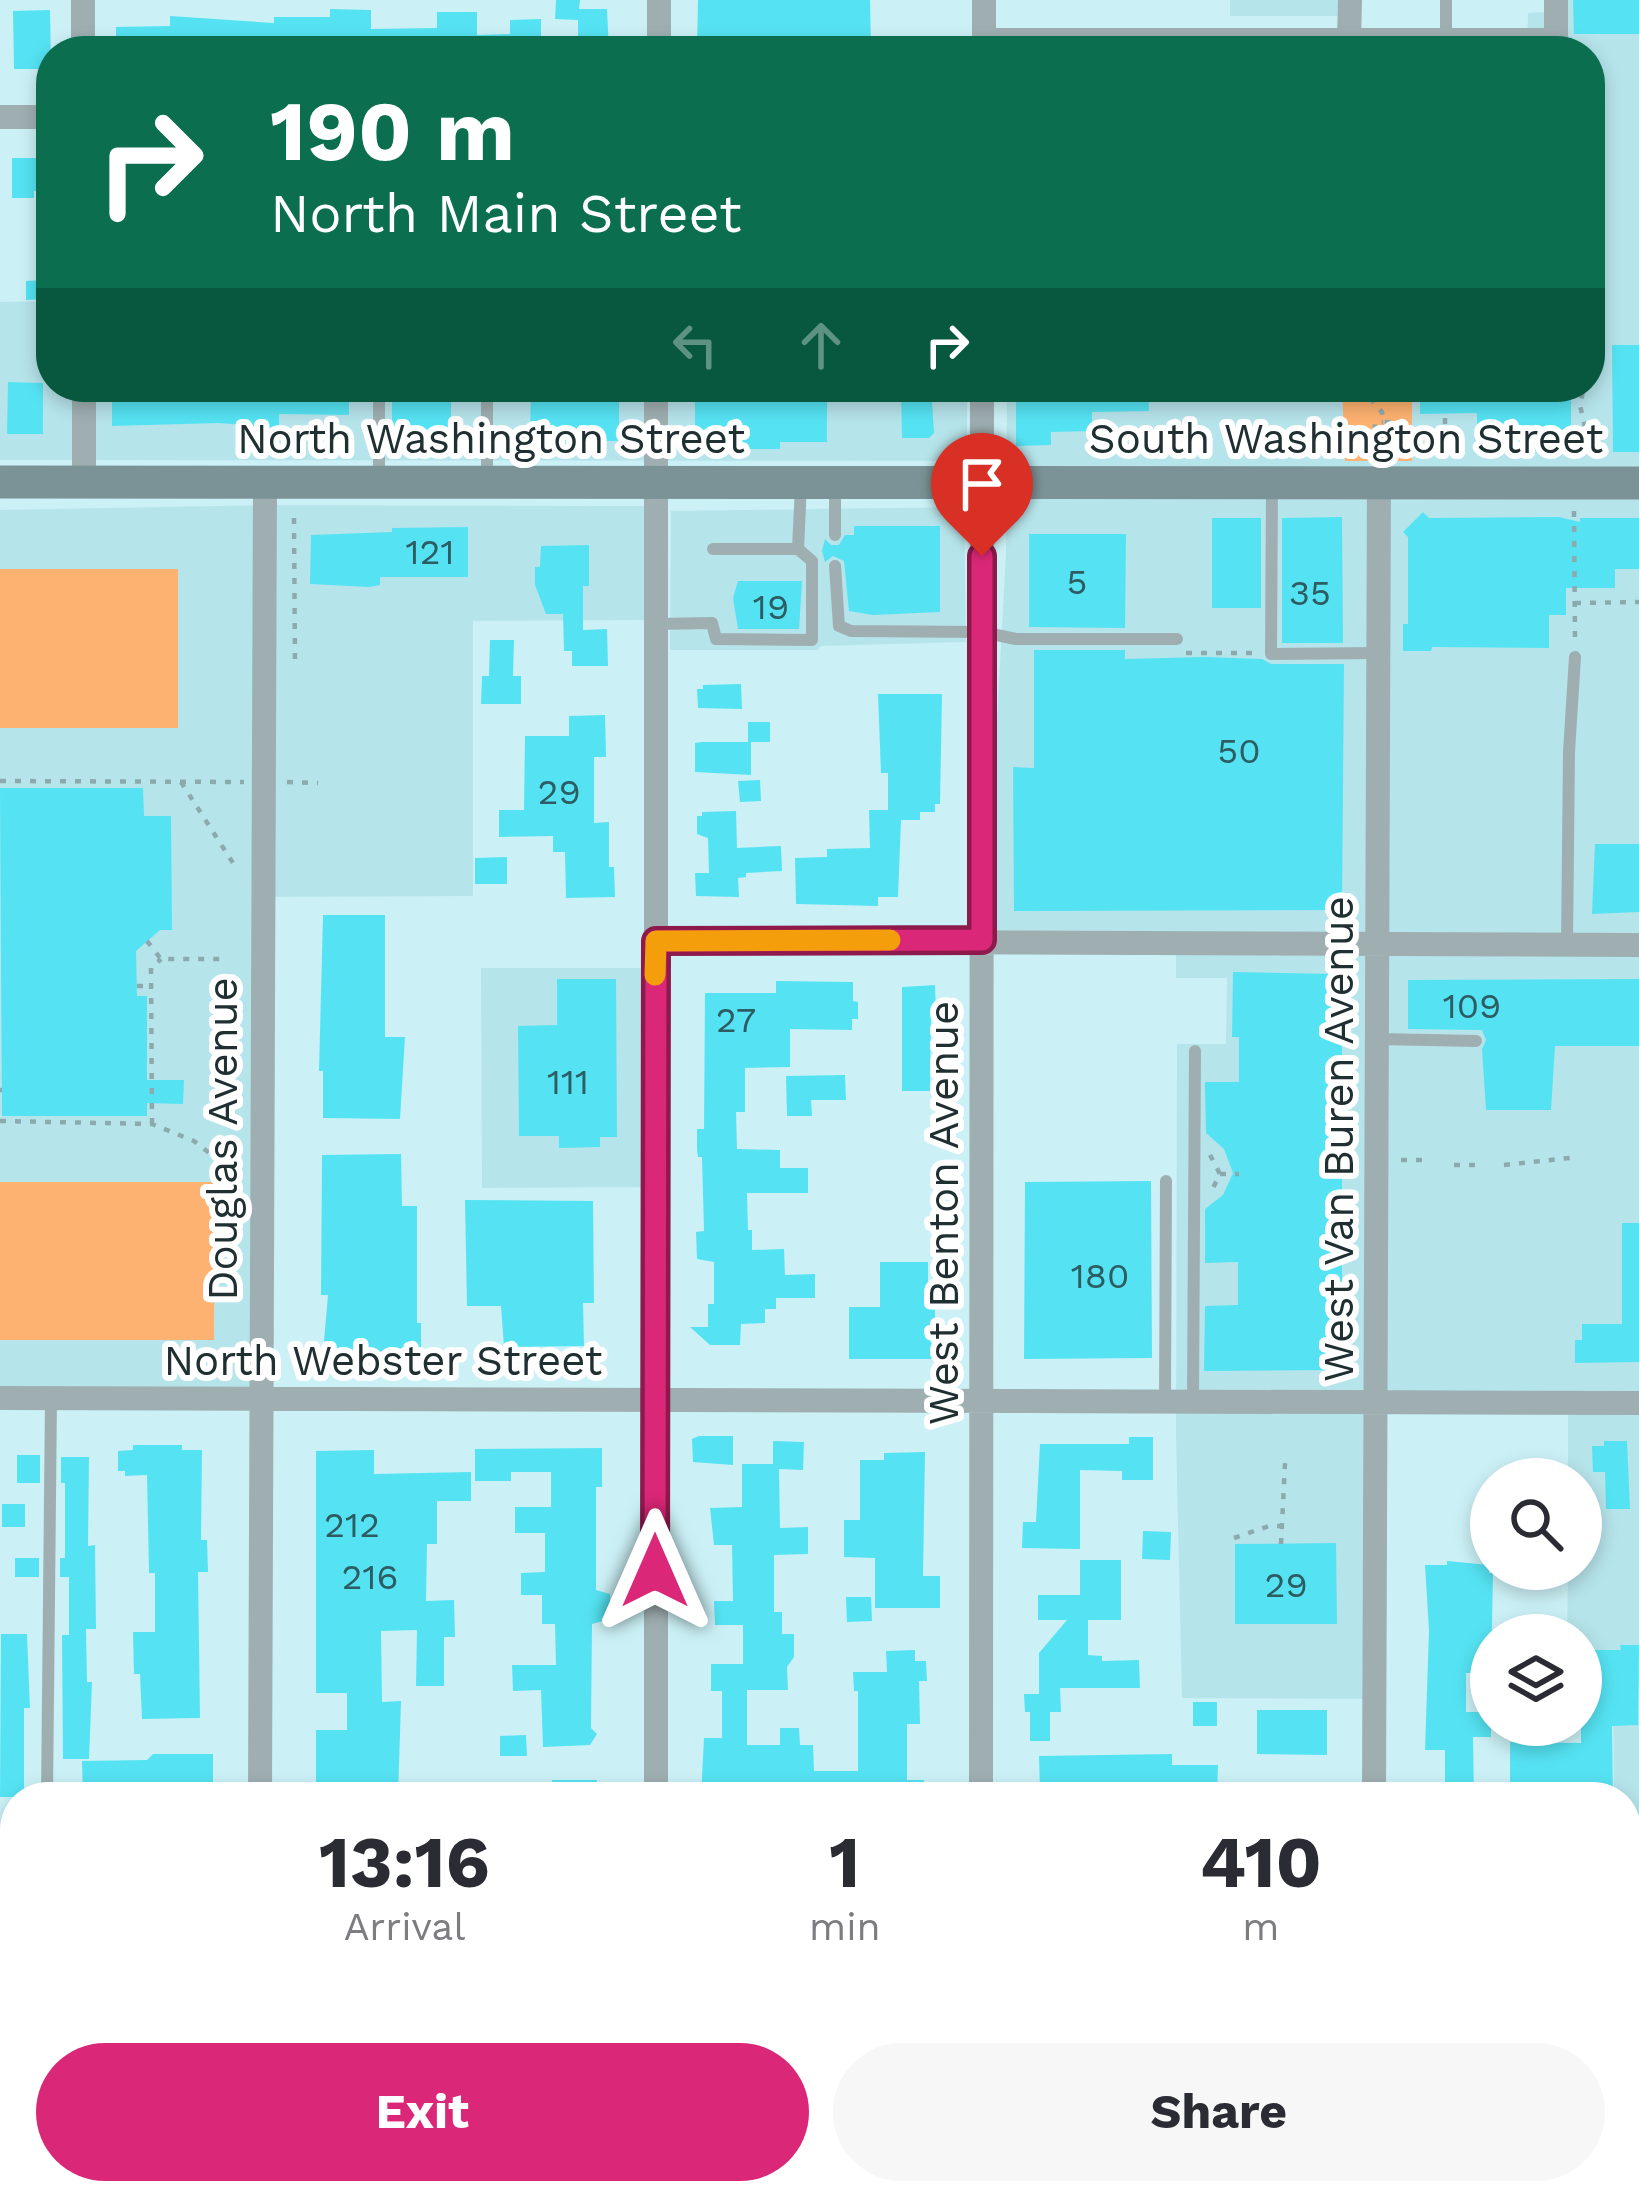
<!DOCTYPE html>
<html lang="en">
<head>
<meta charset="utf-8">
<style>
	:root { --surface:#fff; --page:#f7f7f7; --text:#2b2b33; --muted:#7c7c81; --accent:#db2777 }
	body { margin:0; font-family:"Work Sans",sans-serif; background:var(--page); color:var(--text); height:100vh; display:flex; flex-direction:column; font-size:45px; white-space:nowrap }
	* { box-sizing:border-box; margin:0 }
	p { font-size:39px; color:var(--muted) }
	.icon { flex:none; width:66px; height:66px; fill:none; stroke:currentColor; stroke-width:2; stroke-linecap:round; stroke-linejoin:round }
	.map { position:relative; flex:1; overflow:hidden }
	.panel { position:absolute; left:0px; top:1782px; width:1641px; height:423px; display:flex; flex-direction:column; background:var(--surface); border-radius:48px 48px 0 0; box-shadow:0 6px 18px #0003 }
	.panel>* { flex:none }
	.hud { position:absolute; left:36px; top:36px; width:1569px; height:366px; border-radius:48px; box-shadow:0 6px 18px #0003; background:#0b6e4f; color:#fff; overflow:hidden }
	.tools { position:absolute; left:1470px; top:1458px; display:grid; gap:24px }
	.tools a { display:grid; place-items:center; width:132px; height:132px; border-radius:50%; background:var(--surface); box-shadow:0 6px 18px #0003; font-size:60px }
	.pin { position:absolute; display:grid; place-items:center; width:102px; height:102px; color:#fff; margin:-123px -51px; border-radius:50% 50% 50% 0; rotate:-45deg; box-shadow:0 0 12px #0007 }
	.pin .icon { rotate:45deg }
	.me { position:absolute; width:132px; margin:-66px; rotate:0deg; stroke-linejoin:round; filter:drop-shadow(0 0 9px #0008) }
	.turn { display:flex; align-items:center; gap:42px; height:252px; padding:0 36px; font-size:54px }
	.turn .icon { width:156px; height:156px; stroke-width:2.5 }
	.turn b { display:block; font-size:84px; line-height:102px }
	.lanes { display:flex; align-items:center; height:114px; padding:0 36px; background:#0003; justify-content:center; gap:60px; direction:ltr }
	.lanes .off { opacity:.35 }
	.eta { display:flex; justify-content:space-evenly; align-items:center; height:204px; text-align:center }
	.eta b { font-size:72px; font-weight:700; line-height:84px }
	.button { display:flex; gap:24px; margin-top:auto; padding:24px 36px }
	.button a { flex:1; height:138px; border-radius:72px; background:var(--accent); color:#fff; font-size:48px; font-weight:700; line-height:138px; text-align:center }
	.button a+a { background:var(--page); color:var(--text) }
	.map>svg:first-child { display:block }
	.built { fill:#b6e4eb }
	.green { fill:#feb271 }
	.building { fill:#55e3f3 }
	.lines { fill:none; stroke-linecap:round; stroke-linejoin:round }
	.path { stroke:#8caaae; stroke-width:4.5; stroke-dasharray:6 9; stroke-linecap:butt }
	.service { stroke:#9fafb1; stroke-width:12 }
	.minor { stroke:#9fafb1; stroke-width:24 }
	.secondary { stroke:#7b9396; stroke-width:33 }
	.route-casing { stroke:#8e194d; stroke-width:30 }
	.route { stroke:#db2777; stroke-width:21 }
	.slow { stroke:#f59e0b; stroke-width:21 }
	.labels { text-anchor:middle; stroke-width:12; stroke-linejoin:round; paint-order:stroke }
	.number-label { font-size:36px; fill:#2d5c62 }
	.street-label { font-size:42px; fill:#202f31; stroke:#fff }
</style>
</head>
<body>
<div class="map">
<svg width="1639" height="2204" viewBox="0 0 1639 2204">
	<rect width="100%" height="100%" fill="#cbf1f6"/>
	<path class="built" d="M 1230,0 L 1354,0 L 1354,16 L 1230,16 Z
		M 1548,0 L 1639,0 L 1639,1865 L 1626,1866 L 1626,1797 L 1614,1797 L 1613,1695 L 1581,1695 L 1581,1635 L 1567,1635 L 1568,1569 L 1581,1569 L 1581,1479 L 1568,1479 L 1568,1404 L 1375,1403 L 1380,1699 L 1182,1698 L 1176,1436 L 1177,1044 L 1226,1044 L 1227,978 L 1176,978 L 1176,942 L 985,940 L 1006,553 L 1007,387 L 1342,387 L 1346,461 L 1412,460 L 1412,387 L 1590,387 L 1590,51 L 1527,51 L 1528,13 L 1547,12 Z
		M 51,301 L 51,387 L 967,387 L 967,461 L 0,460 L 0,302 Z
		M 263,505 L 653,506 L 649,620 L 473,621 L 473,896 L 261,897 L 257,1399 L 0,1397 L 0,510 Z
		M 964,507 L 966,642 L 821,646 L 818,650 L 670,650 L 671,511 Z
		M 481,968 L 652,968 L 651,1187 L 482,1188 Z
		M 1364,2190 L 1573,2190 L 1573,2204 L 1364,2204 Z"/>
	<path class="green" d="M 1342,387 L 1412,387 L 1412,461 L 1345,461 Z
		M 0,569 L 178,569 L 178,728 L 0,728 Z
		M 0,1182 L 215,1182 L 214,1340 L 0,1340 Z"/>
	<path class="building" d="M 556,0 L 580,0 L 579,9 L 607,9 L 609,51 L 578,51 L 578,20 L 555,19 Z
		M 698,0 L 870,0 L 871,51 L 697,51 Z
		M 1573,0 L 1639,0 L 1639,34 L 1574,34 Z
		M 330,9 L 371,10 L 371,29 L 437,28 L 437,12 L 477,12 L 477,35 L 510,34 L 510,20 L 541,19 L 541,51 L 116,51 L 116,27 L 170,26 L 170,16 L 274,23 L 274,17 L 330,17 Z
		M 50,10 L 51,69 L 14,69 L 13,11 Z
		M 12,158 L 40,158 L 40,191 L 34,191 L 34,198 L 12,198 Z
		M 45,280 L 45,299 L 26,300 L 26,281 Z
		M 1612,345 L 1639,345 L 1639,452 L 1613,452 Z
		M 8,382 L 43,383 L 43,434 L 7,434 Z
		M 112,387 L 149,387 L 149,393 L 171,394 L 219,393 L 219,387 L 349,387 L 349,415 L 279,414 L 279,428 L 219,423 L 112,426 Z
		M 392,387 L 451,387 L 451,436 L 441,436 L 441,443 L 400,444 L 399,435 L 392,435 Z
		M 531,387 L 619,387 L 619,441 L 530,440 Z
		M 767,387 L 827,391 L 827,442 L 780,442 L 780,449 L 742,449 L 742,442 L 695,442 L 695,391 L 767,390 Z
		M 901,387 L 931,387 L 934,433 L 929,438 L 902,438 Z
		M 1016,387 L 1051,387 L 1051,393 L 1148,387 L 1149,411 L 1092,412 L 1092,431 L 1051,432 L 1051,445 L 1016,446 Z
		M 1420,387 L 1571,387 L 1571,447 L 1508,444 L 1499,435 L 1489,435 L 1489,425 L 1477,425 L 1477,413 L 1420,414 Z
		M 1423,512 L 1429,518 L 1559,517 L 1580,522 L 1580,518 L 1639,518 L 1639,569 L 1615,569 L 1615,588 L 1566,588 L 1566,615 L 1549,615 L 1549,648 L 1432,647 L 1431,651 L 1403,651 L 1403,624 L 1408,624 L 1408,537 L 1403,532 Z
		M 1342,517 L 1343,643 L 1282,643 L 1282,518 Z
		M 1212,518 L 1261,518 L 1261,608 L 1212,608 Z
		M 854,526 L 940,526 L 940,612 L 873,615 L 849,611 L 844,561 L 833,556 L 825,562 L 822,551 L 825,539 L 831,545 L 839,545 L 845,535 L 854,535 Z
		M 468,527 L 468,577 L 380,577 L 380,585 L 369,587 L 310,584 L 311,535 L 392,532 L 392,528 Z
		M 1029,534 L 1126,534 L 1125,628 L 1029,627 Z
		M 589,545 L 589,586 L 583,586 L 583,630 L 607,629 L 608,666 L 572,666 L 572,651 L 564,651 L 563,614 L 546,614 L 535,585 L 535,567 L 540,567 L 541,546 Z
		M 738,581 L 802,581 L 799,629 L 738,629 L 733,598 Z
		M 490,640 L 514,640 L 513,676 L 521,676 L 521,704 L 481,704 L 482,676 L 489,676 Z
		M 1034,650 L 1125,650 L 1125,659 L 1205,657 L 1262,659 L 1271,664 L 1344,664 L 1342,910 L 1014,911 L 1013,767 L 1034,768 Z
		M 741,684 L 742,709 L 698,708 L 697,689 L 703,689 L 703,685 Z
		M 878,694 L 942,694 L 940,804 L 935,804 L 935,812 L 920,812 L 920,820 L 901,820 L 898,897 L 878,897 L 878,906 L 796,904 L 795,858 L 827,857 L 827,849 L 870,848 L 869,810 L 888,810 L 888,773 L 881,773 Z
		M 605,715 L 606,757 L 594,757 L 594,823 L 609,822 L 609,867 L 614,867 L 615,897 L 566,898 L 565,852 L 553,852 L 553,836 L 499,837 L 499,810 L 524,810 L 525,736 L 569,736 L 569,716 Z
		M 748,722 L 770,722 L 770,742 L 748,742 Z
		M 702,742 L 751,742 L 751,775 L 695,772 L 695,743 Z
		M 760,780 L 761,801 L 740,802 L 738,781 Z
		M 0,788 L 143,788 L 144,816 L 171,816 L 172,930 L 160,930 L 136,951 L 137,996 L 147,996 L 147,1080 L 184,1080 L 183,1104 L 147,1103 L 147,1116 L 2,1116 Z
		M 736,811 L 737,848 L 781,846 L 782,871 L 746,873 L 746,877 L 738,878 L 739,897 L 696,896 L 695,873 L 709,873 L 708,838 L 697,834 L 697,816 L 702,816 L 702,812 Z
		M 1595,844 L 1639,844 L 1639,912 L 1592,914 Z
		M 507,857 L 507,884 L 475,884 L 475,858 Z
		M 323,915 L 385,915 L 385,1037 L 405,1037 L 400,1119 L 323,1118 L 323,1071 L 319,1071 Z
		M 1233,972 L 1334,974 L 1342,984 L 1342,1360 L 1333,1370 L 1204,1371 L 1205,1306 L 1238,1305 L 1238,1262 L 1205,1263 L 1205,1209 L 1223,1195 L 1233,1173 L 1224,1149 L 1206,1133 L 1205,1090 L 1205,1082 L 1239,1082 L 1239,1037 L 1232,1037 Z
		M 557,979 L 616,979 L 617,1137 L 600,1137 L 600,1147 L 559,1148 L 559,1136 L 519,1136 L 518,1026 L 557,1025 Z
		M 1639,979 L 1639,1046 L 1555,1046 L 1551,1110 L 1486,1110 L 1482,1049 L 1486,1040 L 1482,1030 L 1408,1029 L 1408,980 Z
		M 776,981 L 853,982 L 853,1001 L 858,1002 L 858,1019 L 852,1019 L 852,1030 L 790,1029 L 790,1067 L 745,1068 L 745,1112 L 736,1112 L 737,1149 L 780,1150 L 780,1168 L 808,1168 L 808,1193 L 747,1193 L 748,1230 L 752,1230 L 752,1250 L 784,1249 L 785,1275 L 815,1274 L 815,1298 L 776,1298 L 776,1309 L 765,1309 L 765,1323 L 741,1324 L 740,1345 L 710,1345 L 690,1327 L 708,1327 L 708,1304 L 714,1304 L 714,1262 L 697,1259 L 696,1232 L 704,1231 L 702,1157 L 698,1157 L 697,1150 L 697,1129 L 704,1129 L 705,993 L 776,993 Z
		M 935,985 L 936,1011 L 931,1011 L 930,1091 L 902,1091 L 902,987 Z
		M 845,1075 L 846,1100 L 811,1100 L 812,1116 L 787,1116 L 786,1076 Z
		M 401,1154 L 402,1206 L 417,1206 L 417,1323 L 421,1323 L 421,1352 L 323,1352 L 328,1295 L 321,1295 L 322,1155 Z
		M 1151,1181 L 1152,1358 L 1024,1359 L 1025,1182 Z
		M 465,1200 L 593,1201 L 594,1303 L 583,1303 L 584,1346 L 504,1347 L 501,1306 L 467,1306 Z
		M 1622,1223 L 1639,1223 L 1639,1362 L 1575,1363 L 1575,1340 L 1582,1340 L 1582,1324 L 1622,1324 Z
		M 880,1262 L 928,1262 L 928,1307 L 935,1307 L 935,1359 L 849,1359 L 849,1307 L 880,1307 Z
		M 699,1436 L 733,1436 L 733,1465 L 693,1462 L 692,1439 Z
		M 1129,1437 L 1153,1437 L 1153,1480 L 1122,1480 L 1122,1471 L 1080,1470 L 1080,1549 L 1022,1548 L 1023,1522 L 1036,1522 L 1040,1444 L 1129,1444 Z
		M 773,1441 L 804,1442 L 803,1470 L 779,1469 L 780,1528 L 808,1527 L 808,1554 L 774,1555 L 774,1612 L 782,1612 L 782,1634 L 794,1634 L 794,1657 L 787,1667 L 788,1690 L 747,1690 L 747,1745 L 780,1745 L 780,1728 L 799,1728 L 800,1745 L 813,1745 L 814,1771 L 858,1771 L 858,1691 L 854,1691 L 853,1672 L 887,1672 L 886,1651 L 915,1650 L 915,1661 L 926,1661 L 927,1681 L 919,1681 L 920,1724 L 907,1724 L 907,1780 L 924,1780 L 924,1797 L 701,1797 L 704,1738 L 722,1738 L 722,1691 L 711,1691 L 711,1664 L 743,1664 L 743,1625 L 715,1625 L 714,1601 L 733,1601 L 732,1545 L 714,1545 L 710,1508 L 742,1507 L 742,1464 L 773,1464 Z
		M 1604,1441 L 1627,1441 L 1630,1509 L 1606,1509 L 1605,1472 L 1593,1472 L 1592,1446 L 1604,1446 Z
		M 133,1445 L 182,1445 L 182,1450 L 202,1450 L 201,1540 L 207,1540 L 208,1572 L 198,1572 L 200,1718 L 142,1719 L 140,1674 L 134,1674 L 133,1632 L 155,1632 L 155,1573 L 149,1573 L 147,1475 L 125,1476 L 125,1471 L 118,1471 L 118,1451 L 133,1450 Z
		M 602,1448 L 602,1487 L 596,1487 L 596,1590 L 610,1594 L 610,1619 L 592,1624 L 591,1728 L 597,1734 L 590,1745 L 543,1747 L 541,1690 L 513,1691 L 512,1665 L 556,1665 L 555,1624 L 542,1624 L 542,1595 L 521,1595 L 521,1573 L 545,1572 L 545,1533 L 515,1533 L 515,1507 L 551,1507 L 551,1472 L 511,1472 L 511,1481 L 475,1481 L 475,1449 Z
		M 374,1450 L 374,1474 L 471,1472 L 471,1501 L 437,1501 L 437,1544 L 427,1544 L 426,1601 L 454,1600 L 455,1637 L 444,1637 L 444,1686 L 416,1686 L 417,1630 L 381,1631 L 382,1702 L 401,1701 L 398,1797 L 316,1797 L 316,1730 L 347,1730 L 347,1693 L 316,1693 L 316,1451 Z
		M 925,1452 L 923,1576 L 940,1576 L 940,1608 L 875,1608 L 875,1558 L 844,1557 L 844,1520 L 860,1520 L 860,1460 L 884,1460 L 884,1453 Z
		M 17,1455 L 40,1455 L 40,1483 L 17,1483 Z
		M 61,1457 L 89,1457 L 88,1546 L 95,1545 L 96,1629 L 86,1629 L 87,1682 L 92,1682 L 89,1759 L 63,1759 L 62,1635 L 69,1635 L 69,1577 L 60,1577 L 60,1558 L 65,1558 L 65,1483 L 61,1483 Z
		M 2,1504 L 25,1504 L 25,1527 L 2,1527 Z
		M 1143,1531 L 1171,1532 L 1170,1560 L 1142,1559 Z
		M 1336,1543 L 1337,1624 L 1235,1624 L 1235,1544 Z
		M 15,1558 L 39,1558 L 39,1577 L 15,1577 Z
		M 1080,1560 L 1121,1560 L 1121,1620 L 1088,1620 L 1088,1655 L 1102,1656 L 1102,1661 L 1139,1660 L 1140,1688 L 1060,1688 L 1061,1712 L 1050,1712 L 1050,1741 L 1030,1741 L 1030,1712 L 1025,1712 L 1024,1694 L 1039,1694 L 1039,1653 L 1067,1620 L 1038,1620 L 1038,1595 L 1080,1595 Z
		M 1447,1561 L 1489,1565 L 1489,1573 L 1493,1573 L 1491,1673 L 1466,1673 L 1466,1712 L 1491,1712 L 1491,1737 L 1473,1737 L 1474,1797 L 1445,1797 L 1445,1750 L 1425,1750 L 1429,1630 L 1425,1565 L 1447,1565 Z
		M 846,1597 L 871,1597 L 872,1621 L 847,1622 Z
		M 1,1634 L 27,1634 L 30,1708 L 24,1708 L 24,1797 L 0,1797 Z
		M 1620,1645 L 1639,1645 L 1638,1725 L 1612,1726 L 1613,1797 L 1510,1797 L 1510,1742 L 1581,1743 L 1581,1696 L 1592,1696 L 1592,1650 L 1621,1650 Z
		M 1193,1702 L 1217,1702 L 1217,1726 L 1193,1726 Z
		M 1257,1710 L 1327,1710 L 1327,1755 L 1257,1754 Z
		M 526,1735 L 527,1756 L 500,1756 L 500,1736 Z
		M 153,1754 L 213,1754 L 213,1797 L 83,1797 L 82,1761 L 147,1760 Z
		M 1172,1754 L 1172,1765 L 1218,1765 L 1217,1795 L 1057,1797 L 1057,1792 L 1040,1791 L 1039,1756 Z
		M 552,1780 L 597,1780 L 597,1797 L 552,1797 Z"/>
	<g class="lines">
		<path class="path" d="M 1360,387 L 1382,412 L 1383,422 L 1392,422 L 1392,444 L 1374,443 L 1375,422 L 1383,422
			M 1445,454 L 1445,418
			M 1575,456 L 1585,427 L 1580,405 L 1584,387
			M 1574,511 L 1575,639
			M 294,518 L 295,668
			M 1575,603 L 1639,602
			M 1186,653 L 1253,653
			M 0,781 L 244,782
			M 181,782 L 233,863
			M 287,782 L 318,783
			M 147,941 L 161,959 L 221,959
			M 137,986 L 152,986
			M 0,1090 L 2,1090
			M 0,1121 L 152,1124 L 194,1141 L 232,1171
			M 152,1124 L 151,968 L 161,959
			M 1210,1155 L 1220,1174 L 1211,1192
			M 1401,1160 L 1424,1160
			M 1454,1165 L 1475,1165
			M 1504,1165 L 1578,1157
			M 1220,1174 L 1239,1174
			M 1234,1538 L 1269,1526 L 1285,1526
			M 1281,1544 L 1285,1463"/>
		<path class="service" d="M 1446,40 L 1446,0
			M 379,481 L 379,387
			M 487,482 L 487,387
			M 835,485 L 835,535
			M 1272,486 L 1271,654 L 1377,653
			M 798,549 L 801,485
			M 835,566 L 839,626 L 851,631 L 982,632 L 1016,639 L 1177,639
			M 657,624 L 712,623 L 716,639 L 812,640 L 812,561 L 798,549 L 713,549
			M 1567,945 L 1569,752 L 1575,657
			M 1378,1039 L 1476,1041
			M 1165,1401 L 1166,1181
			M 1193,1402 L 1195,1051
			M 47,1797 L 51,1398
			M 47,2204 L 47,2190"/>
		<path class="minor" d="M 83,0 L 83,51
			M 1556,0 L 1556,51
			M 984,40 L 1556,40
			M 1349,40 L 1350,0
			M 659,51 L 659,0
			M 984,51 L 984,0
			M 0,117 L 51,117
			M 84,482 L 84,387
			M 656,941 L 1639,945
			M 0,1398 L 1639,1403
			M 260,1797 L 265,482
			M 656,1797 L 656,387
			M 981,1797 L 982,387
			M 1374,1797 L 1379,481
			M 0,1859 L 15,1859
			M 1626,1860 L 1639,1860
			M 981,2190 L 981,2204
			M 259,2204 L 259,2190
			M 655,2204 L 655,2190"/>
		<path class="secondary" d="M 0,482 L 1639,483"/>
	</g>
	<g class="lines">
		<defs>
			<path id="route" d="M 655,1571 L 656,941 L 982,940 L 982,556"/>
		</defs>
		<use href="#route" class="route-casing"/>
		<use href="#route" class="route"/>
		<path class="slow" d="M 655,975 L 656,941 L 890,940"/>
	</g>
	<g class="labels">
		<g class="number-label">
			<text x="430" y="564">121</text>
			<text x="1077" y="594">5</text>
			<text x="1310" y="605">35</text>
			<text x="771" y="619">19</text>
			<text x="1239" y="763">50</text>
			<text x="559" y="804">29</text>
			<text x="1472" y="1018">109</text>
			<text x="736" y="1032">27</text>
			<text x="568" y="1094">111</text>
			<text x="1100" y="1288">180</text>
			<text x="352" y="1537">212</text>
			<text x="370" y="1589">216</text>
			<text x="1286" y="1597">29</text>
		</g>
		<g class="street-label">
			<text x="491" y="453">North Washington Street</text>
			<text x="1346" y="453">South Washington Street</text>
			<text transform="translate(222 1139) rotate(-90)" y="15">Douglas Avenue</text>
			<text transform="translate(1338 1139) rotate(-90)" y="15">West Van Buren Avenue</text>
			<text transform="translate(943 1213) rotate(-90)" y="15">West Benton Avenue</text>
			<text x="383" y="1375">North Webster Street</text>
		</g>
	</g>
</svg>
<div class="tools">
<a><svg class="icon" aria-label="search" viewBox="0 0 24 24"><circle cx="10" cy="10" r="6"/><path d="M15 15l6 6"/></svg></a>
<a><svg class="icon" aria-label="layers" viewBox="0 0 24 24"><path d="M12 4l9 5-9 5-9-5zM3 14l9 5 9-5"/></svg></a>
</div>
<div class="pin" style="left:982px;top:556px;background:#d93025"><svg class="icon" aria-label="arrive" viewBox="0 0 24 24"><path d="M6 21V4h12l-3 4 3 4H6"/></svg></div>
<svg class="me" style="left:655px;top:1571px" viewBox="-20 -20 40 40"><path d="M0-17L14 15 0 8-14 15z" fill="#db2777" stroke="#fff" stroke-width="4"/></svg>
<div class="hud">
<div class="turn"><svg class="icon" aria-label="right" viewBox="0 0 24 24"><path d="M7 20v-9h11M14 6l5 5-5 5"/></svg><div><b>190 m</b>North Main Street</div></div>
<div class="lanes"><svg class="icon off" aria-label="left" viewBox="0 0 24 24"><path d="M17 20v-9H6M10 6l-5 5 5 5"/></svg><svg class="icon off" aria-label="ahead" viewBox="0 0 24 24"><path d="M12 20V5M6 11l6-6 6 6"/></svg><svg class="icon" aria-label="right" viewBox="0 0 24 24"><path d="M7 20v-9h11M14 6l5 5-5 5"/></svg></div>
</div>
<section class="panel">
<div class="eta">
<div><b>13:16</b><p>Arrival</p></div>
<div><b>1</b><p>min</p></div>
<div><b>410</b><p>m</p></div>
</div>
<div class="button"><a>Exit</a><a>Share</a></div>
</section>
</div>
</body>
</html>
